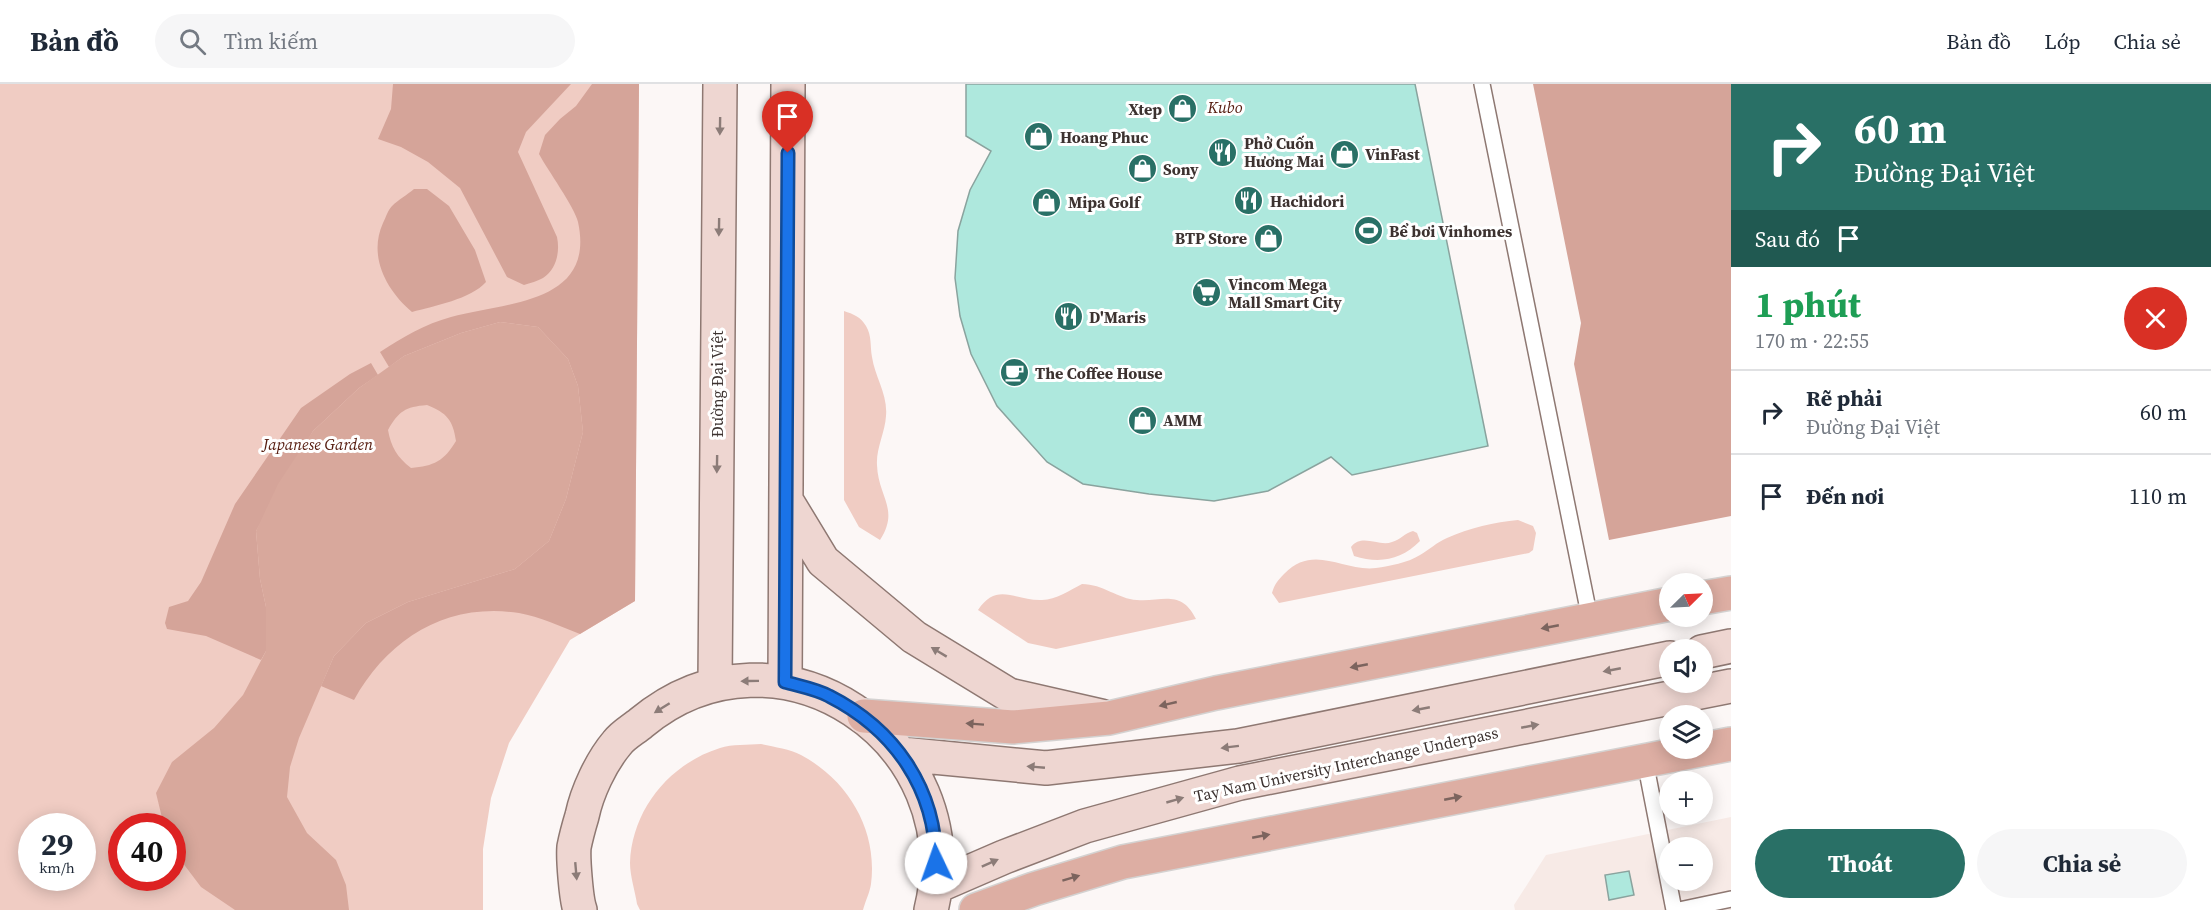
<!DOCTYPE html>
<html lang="vi">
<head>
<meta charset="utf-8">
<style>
	:root { --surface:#fff; --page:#f6f6f7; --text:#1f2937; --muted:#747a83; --line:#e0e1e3; --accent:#297066 }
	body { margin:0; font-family:"Source Serif 4",serif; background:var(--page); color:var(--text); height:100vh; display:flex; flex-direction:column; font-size:22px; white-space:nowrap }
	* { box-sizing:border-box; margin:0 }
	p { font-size:20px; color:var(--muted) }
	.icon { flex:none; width:33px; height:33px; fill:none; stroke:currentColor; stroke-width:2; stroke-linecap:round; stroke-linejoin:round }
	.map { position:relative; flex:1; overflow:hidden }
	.sheet { display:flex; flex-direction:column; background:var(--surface); width:480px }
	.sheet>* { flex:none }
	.guide { background:#297066; color:#fff; overflow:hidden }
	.needle { width:39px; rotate:66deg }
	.fabs { position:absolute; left:1659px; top:489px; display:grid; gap:12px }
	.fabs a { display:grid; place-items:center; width:54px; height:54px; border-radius:50%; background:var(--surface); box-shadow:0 3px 15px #0003; font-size:30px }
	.speed { position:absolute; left:18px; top:729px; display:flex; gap:12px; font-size:30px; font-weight:700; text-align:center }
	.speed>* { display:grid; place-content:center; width:78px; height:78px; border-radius:50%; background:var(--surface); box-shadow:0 3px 15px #0003; line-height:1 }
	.speed small { font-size:15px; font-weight:400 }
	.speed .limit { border:9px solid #d22; background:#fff; color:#111 }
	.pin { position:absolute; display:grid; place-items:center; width:51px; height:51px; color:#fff; margin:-62px -26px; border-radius:50% 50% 50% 0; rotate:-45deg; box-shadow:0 0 6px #0007 }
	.pin .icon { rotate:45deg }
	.me { position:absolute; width:66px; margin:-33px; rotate:357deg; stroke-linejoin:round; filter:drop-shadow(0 0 4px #0008) }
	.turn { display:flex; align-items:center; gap:21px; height:126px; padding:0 24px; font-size:27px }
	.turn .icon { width:78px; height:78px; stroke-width:2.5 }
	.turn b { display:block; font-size:42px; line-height:51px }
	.then { display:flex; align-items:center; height:57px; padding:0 24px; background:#0003; gap:12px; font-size:22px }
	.round { display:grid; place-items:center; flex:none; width:63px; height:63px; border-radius:32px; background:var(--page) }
	.summary { display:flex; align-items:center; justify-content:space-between; height:102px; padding:0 24px }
	h1 { font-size:36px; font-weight:700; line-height:45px; color:#1e9e55 }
	.primary-button { display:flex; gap:12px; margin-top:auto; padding:12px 24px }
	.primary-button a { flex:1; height:69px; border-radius:36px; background:var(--accent); color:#fff; font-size:24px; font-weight:700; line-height:69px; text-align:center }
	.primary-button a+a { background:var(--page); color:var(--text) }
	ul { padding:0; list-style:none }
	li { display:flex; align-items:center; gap:18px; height:84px; padding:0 24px; border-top:2px solid var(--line) }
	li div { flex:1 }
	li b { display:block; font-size:22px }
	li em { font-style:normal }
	header { display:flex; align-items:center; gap:36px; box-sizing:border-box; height:84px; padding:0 30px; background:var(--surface); border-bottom:2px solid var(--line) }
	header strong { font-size:28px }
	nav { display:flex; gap:33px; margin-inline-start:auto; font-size:21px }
	.search { width:420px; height:54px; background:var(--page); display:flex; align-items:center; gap:15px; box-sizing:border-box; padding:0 21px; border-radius:33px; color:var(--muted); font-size:22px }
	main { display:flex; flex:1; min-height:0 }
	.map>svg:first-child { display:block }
	.built { fill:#f7eae6; fill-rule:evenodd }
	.green { fill:#f0ccc3; fill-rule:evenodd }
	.forest { fill:#d5a499 }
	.water { fill:#d8a89c; fill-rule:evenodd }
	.building { fill:#aee8dd; stroke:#8aa39e; stroke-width:1.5 }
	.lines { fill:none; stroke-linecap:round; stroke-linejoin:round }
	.lane-casing { stroke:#8e7872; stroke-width:18 }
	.secondary-casing { stroke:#8e7872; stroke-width:36 }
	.primary-casing { stroke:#d4d2d1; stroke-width:36 }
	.lane { stroke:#fff; stroke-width:15 }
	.secondary { stroke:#eed6d1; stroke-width:33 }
	.primary { stroke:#ddaea3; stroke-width:33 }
	.oneway { fill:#8c7c78 }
	.oneway2 { fill:#7c645e }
	.route-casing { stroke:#114b97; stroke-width:15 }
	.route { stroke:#1a73e8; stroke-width:10 }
	.labels { text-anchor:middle; stroke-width:6; stroke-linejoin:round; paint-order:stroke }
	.park-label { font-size:16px; font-style:italic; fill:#551b0e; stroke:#fff }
	.poi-label { font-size:16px; font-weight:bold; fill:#3c3230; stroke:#fff; text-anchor:start }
	.street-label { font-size:16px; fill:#3c3230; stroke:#fff }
</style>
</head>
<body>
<header>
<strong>Bản đồ</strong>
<div class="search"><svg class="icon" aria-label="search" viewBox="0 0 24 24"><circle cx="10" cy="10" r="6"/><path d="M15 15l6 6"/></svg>Tìm kiếm</div>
<nav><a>Bản đồ</a><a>Lớp</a><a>Chia sẻ</a></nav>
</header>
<main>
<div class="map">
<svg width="1731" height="826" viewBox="0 0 1731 826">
	<rect width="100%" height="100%" fill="#fcf7f6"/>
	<path class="built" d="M 1731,733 L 1731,826 L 1515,826 L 1514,821 L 1546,771 ZM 1670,764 L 1702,764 L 1702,796 L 1670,796 Z"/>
	<path class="green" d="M 0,0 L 639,0 L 635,517 L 570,556 L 509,659 L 491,714 L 483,765 L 483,826 L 0,826 ZM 32,742 L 82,742 L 82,794 L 32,794 ZM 122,742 L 172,742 L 172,794 L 122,794 Z
		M 844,227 C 853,230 861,233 866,242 C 872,252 870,262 872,273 C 875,293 888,311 886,332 C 885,349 876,364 877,381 C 878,413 900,425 880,456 L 859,443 L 844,416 Z
		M 1518,436 L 1533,442 L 1536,449 L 1533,466 L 1529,469 L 1279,519 L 1272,509 C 1274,501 1278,496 1284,490 C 1314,459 1343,488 1376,484 C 1390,482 1407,479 1420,471 C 1429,466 1437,458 1447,454 C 1469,444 1495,438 1518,436 Z
		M 1413,447 L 1417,449 L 1420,457 C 1401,476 1380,480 1354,472 L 1351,463 C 1362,449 1379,463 1392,458 C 1400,456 1405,449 1413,447 Z
		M 1082,500 C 1103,500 1118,515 1137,516 C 1162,518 1181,505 1196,535 L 1056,565 L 1028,559 L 978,526 C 997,497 1015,517 1042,516 C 1056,516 1070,506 1082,500 Z
		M 761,660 C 774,663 790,665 801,671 C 848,696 878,746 871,800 C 870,808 865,818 863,826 L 640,826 L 637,820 C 635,807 630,792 630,779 C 632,726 669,680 720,664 C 732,660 748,661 761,660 Z"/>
	<path class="forest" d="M 393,0 L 571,0 L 526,48 L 518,68 L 557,153 C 560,167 557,185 543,194 C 538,197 530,199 524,201 L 507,193 L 460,104 L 428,78 L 401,63 L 378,55 L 391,25 Z
		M 592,0 L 639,0 L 635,517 L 580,550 C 560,542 540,533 519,529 C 446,518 388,555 354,616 L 321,602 L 334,572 L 366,539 L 408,518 L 515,485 L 549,457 L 566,415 L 583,348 L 578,302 L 568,275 L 538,243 L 500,238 L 461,249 L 404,272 L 389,283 L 380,268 C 403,253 425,240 451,233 C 504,218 596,221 578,138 C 575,124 547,85 539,70 L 545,51 L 560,35 L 576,22 Z
		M 1533,0 L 1731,0 L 1731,432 L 1609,456 L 1574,280 L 1581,239 Z
		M 414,105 L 427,105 L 449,122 L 475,166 L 486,198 C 471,215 434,222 412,228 C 386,206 368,172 383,139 C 386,133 388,126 392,122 C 398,116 407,111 414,105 Z
		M 371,279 L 378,291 L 359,304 L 313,347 L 256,447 L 260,495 L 266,523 L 266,567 L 261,576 L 206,552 L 167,545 L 165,539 L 169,523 L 188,517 L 201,498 L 235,420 L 301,324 L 350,290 Z"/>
	<path class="water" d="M 500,238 L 538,243 L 568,275 L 578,302 L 583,348 L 566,415 L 549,457 L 515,485 L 408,518 L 366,539 L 334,572 L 299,654 L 290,683 L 287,713 L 307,749 L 336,776 L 346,801 L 349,826 L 235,826 L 201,803 L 173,766 L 172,742 L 164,742 L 156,709 L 172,678 L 214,644 L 243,611 L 266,567 L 266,523 L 260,495 L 256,447 L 278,400 L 313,347 L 359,304 L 404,272 L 461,249 ZM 427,321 C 447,329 453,336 456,357 C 444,377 434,382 411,384 C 397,373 391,363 388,346 C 399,327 405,323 427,321 Z"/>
	<path class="building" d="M 966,0 L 1415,0 L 1488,362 L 1352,391 L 1331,373 L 1268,407 L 1214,417 L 1149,410 L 1083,400 L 1047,378 L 997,322 L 971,270 L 960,232 L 955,194 L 958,147 L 970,106 L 991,67 L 966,52 Z
		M 1629,787 L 1634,811 L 1609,816 L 1605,791 Z"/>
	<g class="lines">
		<defs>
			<path id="lane" d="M 1482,0 L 1590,535
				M 1645,677 L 1674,826
				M 1679,826 L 1731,815"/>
			<path id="secondary" d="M 786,416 L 823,477 L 914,553 L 1009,611 L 1101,632
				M 1702,568 L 1731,562
				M 785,598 L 788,0
				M 715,600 L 720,0
				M 902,670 L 1046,684 L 1238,662 L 1670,574
				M 937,802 L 1004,773 L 1085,742 L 1240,699 L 1731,602
				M 580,826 C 576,815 573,774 574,763 C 576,753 579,742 582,732 C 587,708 601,678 617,659 C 623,651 634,645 641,639 C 778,525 973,656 931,826"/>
			<path id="primary" d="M 1702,514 L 1731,509
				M 864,632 L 1013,643 L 1109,634 L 1216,609 L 1670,520
				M 976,826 L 1034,805 L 1123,778 L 1731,660"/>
		</defs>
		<use href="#lane" class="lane-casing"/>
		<use href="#secondary" class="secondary-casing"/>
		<use href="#primary" class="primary-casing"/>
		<use href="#lane" class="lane"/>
		<use href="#secondary" class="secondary"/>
		<use href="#primary" class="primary"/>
	</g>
	<defs><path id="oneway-solid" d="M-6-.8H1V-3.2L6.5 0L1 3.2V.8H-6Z" transform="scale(1.5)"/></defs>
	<g class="oneway">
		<use href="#oneway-solid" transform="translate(720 42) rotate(91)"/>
		<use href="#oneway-solid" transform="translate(719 143) rotate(91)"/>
		<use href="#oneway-solid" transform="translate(717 380) rotate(91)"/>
		<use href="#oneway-solid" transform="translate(939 568) rotate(-149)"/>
		<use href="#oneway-solid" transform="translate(1612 586) rotate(169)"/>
		<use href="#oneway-solid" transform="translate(750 597) rotate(179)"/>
		<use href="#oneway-solid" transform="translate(662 624) rotate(148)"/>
		<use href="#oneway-solid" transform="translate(1421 625) rotate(169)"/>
		<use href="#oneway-solid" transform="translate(1530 642) rotate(-11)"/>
		<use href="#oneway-solid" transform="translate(1230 663) rotate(173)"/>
		<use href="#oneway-solid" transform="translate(1036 683) rotate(-175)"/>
		<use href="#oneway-solid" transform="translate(1175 716) rotate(-16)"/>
		<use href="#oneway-solid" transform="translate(990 779) rotate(-24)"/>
		<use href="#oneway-solid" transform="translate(576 787) rotate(85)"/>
	</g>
	<g class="oneway2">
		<use href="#oneway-solid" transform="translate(1550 543) rotate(169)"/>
		<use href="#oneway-solid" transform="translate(1359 582) rotate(169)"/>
		<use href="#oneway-solid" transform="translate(1168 620) rotate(167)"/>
		<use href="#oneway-solid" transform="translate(975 640) rotate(-176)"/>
		<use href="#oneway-solid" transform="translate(1453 714) rotate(-11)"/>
		<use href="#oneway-solid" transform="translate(1261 752) rotate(-11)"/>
		<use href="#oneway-solid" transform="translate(1071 794) rotate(-17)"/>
	</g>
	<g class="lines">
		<defs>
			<path id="route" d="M 788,69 L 785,598 C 799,602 816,605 829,612 C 894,645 936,704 936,779"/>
		</defs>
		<use href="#route" class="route-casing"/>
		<use href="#route" class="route"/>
	</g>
	<defs>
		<symbol id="shop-disc" viewBox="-11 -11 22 22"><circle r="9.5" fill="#297066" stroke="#fff"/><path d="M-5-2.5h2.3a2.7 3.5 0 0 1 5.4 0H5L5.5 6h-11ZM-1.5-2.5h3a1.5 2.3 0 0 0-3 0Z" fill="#fff"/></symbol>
		<symbol id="restaurant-disc" viewBox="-11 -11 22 22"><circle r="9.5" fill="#297066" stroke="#fff"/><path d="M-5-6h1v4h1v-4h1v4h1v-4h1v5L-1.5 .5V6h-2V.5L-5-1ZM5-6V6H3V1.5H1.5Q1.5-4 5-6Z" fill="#fff"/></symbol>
		<symbol id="stadium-disc" viewBox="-11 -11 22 22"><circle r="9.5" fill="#297066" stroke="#fff"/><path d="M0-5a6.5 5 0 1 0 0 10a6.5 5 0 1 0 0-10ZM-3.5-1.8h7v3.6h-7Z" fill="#fff"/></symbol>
		<symbol id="supermarket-disc" viewBox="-11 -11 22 22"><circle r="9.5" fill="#297066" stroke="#fff"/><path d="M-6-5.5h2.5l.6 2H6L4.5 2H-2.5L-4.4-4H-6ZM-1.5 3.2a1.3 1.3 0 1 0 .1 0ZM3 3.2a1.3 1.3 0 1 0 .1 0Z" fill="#fff"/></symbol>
		<symbol id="cafe-disc" viewBox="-11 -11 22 22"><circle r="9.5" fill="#297066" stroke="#fff"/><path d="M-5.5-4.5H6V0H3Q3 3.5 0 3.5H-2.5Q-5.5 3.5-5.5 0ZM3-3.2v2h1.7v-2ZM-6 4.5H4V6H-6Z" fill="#fff"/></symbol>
	</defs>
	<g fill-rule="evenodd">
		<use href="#shop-disc" x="1166" y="8" width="33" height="33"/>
		<use href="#shop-disc" x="1022" y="36" width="33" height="33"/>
		<use href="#restaurant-disc" x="1206" y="52" width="33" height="33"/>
		<use href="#shop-disc" x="1328" y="54" width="33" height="33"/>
		<use href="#shop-disc" x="1126" y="68" width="33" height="33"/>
		<use href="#restaurant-disc" x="1232" y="100" width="33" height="33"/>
		<use href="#shop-disc" x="1030" y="102" width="33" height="33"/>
		<use href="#stadium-disc" x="1352" y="130" width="33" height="33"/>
		<use href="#shop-disc" x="1252" y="138" width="33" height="33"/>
		<use href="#supermarket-disc" x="1190" y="192" width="33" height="33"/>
		<use href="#restaurant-disc" x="1052" y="216" width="33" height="33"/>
		<use href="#cafe-disc" x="998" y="272" width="33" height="33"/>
		<use href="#shop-disc" x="1126" y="320" width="33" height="33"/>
	</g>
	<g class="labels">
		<g class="park-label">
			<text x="1225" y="29">Kubo</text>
			<text x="318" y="366">Japanese Garden</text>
		</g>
		<g class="poi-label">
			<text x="1162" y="31" text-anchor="end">Xtep</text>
			<text x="1060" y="59">Hoang Phuc</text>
			<text x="1244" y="65">Phở Cuốn<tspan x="1244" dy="18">Hương Mai</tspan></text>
			<text x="1365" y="76">VinFast</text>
			<text x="1163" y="91">Sony</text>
			<text x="1270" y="123">Hachidori</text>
			<text x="1068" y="124">Mipa Golf</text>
			<text x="1389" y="153">Bể bơi Vinhomes</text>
			<text x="1247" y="160" text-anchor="end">BTP Store</text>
			<text x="1228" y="206">Vincom Mega<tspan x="1228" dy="18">Mall Smart City</tspan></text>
			<text x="1089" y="239">D'Maris</text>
			<text x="1035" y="295">The Coffee House</text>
			<text x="1163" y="342">AMM</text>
		</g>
		<g class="street-label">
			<text transform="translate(717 300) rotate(-90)" y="6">Đường Đại Việt</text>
			<text transform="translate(1346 680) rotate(-12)" y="6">Tay Nam University Interchange Underpass</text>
		</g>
	</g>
</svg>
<div class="fabs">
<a><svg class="needle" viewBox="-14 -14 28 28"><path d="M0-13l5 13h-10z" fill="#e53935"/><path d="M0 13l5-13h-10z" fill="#747a83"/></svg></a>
<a><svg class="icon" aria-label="sound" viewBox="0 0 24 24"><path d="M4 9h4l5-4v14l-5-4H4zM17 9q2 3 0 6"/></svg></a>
<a><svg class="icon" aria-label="layers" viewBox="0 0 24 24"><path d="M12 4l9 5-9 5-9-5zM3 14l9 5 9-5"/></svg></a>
<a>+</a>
<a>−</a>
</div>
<div class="speed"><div>29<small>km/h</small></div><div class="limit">40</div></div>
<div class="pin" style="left:788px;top:69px;background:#d93025"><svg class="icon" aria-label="arrive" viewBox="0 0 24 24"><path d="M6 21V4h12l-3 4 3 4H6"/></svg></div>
<svg class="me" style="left:936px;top:779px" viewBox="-20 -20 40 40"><circle r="19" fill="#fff"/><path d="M0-13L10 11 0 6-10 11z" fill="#1a73e8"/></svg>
</div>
<section class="sheet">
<div class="guide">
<div class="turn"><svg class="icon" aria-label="right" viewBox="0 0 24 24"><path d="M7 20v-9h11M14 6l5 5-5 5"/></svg><div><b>60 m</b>Đường Đại Việt</div></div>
<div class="then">Sau đó<svg class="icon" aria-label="arrive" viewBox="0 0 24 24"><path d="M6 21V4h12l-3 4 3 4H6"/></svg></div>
</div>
<div class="summary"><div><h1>1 phút</h1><p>170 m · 22:55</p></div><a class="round" style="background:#d93025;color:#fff"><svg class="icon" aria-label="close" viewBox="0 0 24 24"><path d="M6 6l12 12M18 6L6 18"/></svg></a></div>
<ul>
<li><svg class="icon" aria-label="right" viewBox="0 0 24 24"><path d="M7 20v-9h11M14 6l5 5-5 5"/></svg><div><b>Rẽ phải</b><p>Đường Đại Việt</p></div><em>60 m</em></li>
<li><svg class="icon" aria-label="arrive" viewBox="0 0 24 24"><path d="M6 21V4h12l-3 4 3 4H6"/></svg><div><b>Đến nơi</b></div><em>110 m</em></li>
</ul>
<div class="primary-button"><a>Thoát</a><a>Chia sẻ</a></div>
</section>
</main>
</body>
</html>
